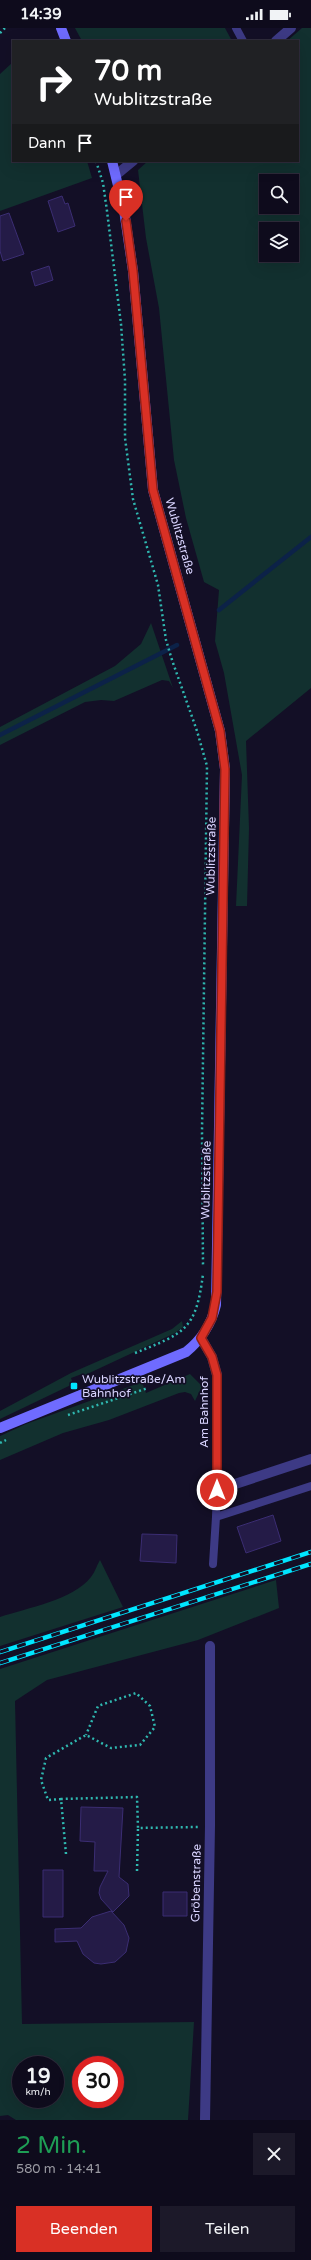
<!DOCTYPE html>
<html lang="de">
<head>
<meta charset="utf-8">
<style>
	:root { --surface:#0e0b1c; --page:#1c1929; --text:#f1f3f6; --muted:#9b9ba3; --line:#2e2b3b; --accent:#d93025 }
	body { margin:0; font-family:"Varela Round",sans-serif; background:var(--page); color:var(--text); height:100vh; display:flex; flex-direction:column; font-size:15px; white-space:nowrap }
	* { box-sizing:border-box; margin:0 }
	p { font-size:13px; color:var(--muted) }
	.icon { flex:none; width:22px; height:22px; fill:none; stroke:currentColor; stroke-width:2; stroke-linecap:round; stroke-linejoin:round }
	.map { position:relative; height:2092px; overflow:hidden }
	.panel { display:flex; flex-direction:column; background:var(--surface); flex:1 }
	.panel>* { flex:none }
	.hud { position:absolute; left:12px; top:12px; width:287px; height:122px; border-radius:0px; box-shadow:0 4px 16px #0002,0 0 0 1px var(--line); background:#202124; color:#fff; overflow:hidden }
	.fabs { position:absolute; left:259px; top:146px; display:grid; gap:8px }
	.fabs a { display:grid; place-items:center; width:40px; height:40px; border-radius:0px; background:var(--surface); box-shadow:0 4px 16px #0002,0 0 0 1px var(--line); font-size:20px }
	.speed { position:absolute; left:12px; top:2028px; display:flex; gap:8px; font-size:20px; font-weight:700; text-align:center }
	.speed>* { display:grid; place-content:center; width:52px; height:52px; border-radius:50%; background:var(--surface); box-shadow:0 4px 16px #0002,0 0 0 1px var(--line); line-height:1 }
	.speed small { font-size:10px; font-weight:400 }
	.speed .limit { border:6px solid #d22; background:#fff; color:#111 }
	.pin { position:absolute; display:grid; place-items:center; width:34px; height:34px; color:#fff; margin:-41px -17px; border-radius:50% 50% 50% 0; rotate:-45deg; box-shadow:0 0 4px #0007 }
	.pin .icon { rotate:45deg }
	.me { position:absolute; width:44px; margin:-22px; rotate:0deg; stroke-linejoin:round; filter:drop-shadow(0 0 3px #0008) }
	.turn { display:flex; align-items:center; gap:14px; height:84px; padding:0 16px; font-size:18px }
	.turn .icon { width:52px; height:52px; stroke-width:2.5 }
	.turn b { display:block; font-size:28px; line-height:34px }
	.then { display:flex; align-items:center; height:38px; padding:0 16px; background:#0003; gap:8px; font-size:15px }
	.round { display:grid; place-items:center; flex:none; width:42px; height:42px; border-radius:0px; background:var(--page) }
	.overview { display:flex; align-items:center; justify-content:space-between; height:68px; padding:0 16px }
	h1 { font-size:24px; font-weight:600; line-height:30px; color:#1e9e55 }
	.button { display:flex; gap:8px; margin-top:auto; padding:8px 16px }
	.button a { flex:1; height:46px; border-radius:0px; background:var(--accent); color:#fff; font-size:16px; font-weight:600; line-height:46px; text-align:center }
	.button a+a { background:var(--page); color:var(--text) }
	.status { display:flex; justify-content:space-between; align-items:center; height:28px; padding:0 20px; background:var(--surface); direction:ltr }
	.status svg { height:11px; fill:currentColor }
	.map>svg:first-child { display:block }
	.green { fill:#12302f; fill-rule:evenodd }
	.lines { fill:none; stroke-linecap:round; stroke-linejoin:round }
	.stream { stroke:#0c2248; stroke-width:4.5 }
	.building { fill:#241b47; stroke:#3b2d73 }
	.path { stroke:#2fb8b0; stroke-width:2.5; stroke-dasharray:2 3; stroke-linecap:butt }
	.lane { stroke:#3d3a85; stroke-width:8 }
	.street { stroke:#3d3a85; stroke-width:10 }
	.secondary { stroke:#6f6bff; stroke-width:10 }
	.rail-casing { stroke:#00e5ff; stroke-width:4.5 }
	.rail { stroke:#130f26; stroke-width:3; stroke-dasharray:9; stroke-linecap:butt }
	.route-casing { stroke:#8d1f18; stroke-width:10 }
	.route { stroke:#d93025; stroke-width:7 }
	.poi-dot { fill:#00e5ff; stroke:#130f26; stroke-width:1.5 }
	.labels { text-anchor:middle; stroke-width:3.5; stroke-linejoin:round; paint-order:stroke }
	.street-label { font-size:12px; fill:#d9d4ff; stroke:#130f26 }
	.poi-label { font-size:12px; fill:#d9d4ff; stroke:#130f26; text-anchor:start }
</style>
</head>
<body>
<div class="status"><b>14:39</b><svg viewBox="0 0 49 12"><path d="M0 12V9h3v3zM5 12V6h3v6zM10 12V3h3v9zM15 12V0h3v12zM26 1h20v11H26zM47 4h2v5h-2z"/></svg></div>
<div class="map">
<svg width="311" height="2092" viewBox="0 0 311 2092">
	<rect width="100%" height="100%" fill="#130f26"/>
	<path class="green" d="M 75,0 L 225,0 L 232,13 L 82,13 Z
		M 302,0 L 311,0 L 311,660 L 246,713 L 249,800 L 247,878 L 236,878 L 242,747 L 224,645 L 215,613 L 219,562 L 204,554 L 186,490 L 174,432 L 159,280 L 146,210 L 138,142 L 148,133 L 298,133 L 298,13 L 287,13 ZM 266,153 L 292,153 L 292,179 L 266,179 ZM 266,201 L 292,201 L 292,227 L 266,227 Z
		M 13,34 L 13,133 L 87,133 L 92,150 L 0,183 L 0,46 Z
		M 151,595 L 173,660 L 169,653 L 162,652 L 114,673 L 101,672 L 85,674 L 0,717 L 0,699 L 115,638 L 141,616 Z
		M 182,1293 L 183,1299 L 175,1305 L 83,1348 L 82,1346 L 71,1350 L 73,1356 L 0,1391 L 0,1383 L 71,1345 L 172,1301 Z
		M 190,1346 L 202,1358 L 195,1373 L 191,1366 L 185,1364 L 179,1365 L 109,1392 L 63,1405 L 0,1432 L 0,1408 L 26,1396 L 142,1354 L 146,1365 Z
		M 100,1532 L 123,1579 L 0,1618 L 0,1589 C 27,1580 73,1572 91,1549 C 95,1544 97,1537 100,1532 Z
		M 276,1552 L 279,1580 L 198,1612 L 47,1652 L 15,1673 L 22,1996 L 194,1994 L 188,2092 L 16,2092 L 8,2087 L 0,2088 L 0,1641 ZM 21,2037 L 55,2037 L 55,2071 L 21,2071 ZM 81,2037 L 115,2037 L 115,2071 L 81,2071 Z"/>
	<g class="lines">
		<path class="stream" d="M 219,582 L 311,509
			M 0,707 L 177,617"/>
	</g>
	<path class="building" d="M 62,168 L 65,176 L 68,175 L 75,198 L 58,204 L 48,173 Z
		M 9,185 L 24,226 L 3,233 L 0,223 L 0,188 Z
		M 49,238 L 53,252 L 35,258 L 31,244 Z
		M 273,1487 L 281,1513 L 246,1525 L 237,1499 Z
		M 142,1506 L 177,1507 L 176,1535 L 140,1533 Z
		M 81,1779 L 123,1780 L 119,1849 L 128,1856 L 129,1868 L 113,1884 L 101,1871 L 99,1865 L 100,1859 L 108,1843 L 94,1843 L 95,1814 L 80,1813 Z
		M 43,1842 L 63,1842 L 63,1889 L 43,1889 Z
		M 163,1864 L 187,1864 L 187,1888 L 163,1888 Z
		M 111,1883 L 124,1897 L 129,1910 L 126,1924 L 115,1934 L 101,1936 L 94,1935 L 83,1926 L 77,1913 L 55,1914 L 55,1901 L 81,1900 L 92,1889 Z"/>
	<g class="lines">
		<path class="path" d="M 0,5 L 5,0
			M 96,133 L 103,155 L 107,183 L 121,296 L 125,352 L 125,410 L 133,471 L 158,557 L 166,612 L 172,632 L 197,703 L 207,738 L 202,1104 L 203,1237
			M 135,1325 C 185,1305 196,1302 203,1246
			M 68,1387 L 148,1360
			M 0,1415 L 6,1412
			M 61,1771 L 48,1772 L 41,1752 L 46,1730 L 86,1707 L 111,1720 L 140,1717 L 155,1699 L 150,1678 L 136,1665 L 98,1678 L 86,1707
			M 66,1826 L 61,1771 L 137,1769 L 138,1800 L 198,1799
			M 137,1843 L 138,1800"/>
		<path class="lane" d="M 236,0 L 243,13
			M 217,1462 L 216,1489 L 311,1458
			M 213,1536 L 216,1489"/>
		<path class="street" d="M 276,13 L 291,0
			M 116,147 L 133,133
			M 201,1310 L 212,1329 L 217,1347 L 217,1462 L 311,1431
			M 205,2092 L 210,1798 L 210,1618"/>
		<path class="secondary" d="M 61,0 L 66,13
			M 0,1400 L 186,1324 C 202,1311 211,1297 216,1277 L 225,741 L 220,703 L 153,462 L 133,243 L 124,182 L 112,133"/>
		<defs>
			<path id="rail" d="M 0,1624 L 311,1524
				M 0,1635 L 311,1536"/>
		</defs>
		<use href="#rail" class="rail-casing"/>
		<use href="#rail" class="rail"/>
	</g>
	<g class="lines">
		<defs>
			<path id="route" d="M 126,193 L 133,243 L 153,462 L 220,703 L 225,741 L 217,1264 L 212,1290 L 201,1310 L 212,1329 L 217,1347 L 217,1462"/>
		</defs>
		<use href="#route" class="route-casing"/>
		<use href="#route" class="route"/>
	</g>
	<rect class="poi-dot" x="70" y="1354" width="8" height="8" rx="2"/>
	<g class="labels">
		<g class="street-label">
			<text transform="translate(180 508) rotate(74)" y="4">Wublitzstraße</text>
			<text transform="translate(211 828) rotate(-89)" y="4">Wublitzstraße</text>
			<text transform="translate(206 1152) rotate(-89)" y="4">Wublitzstraße</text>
			<text transform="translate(204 1384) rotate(-90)" y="4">Am Bahnhof</text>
			<text transform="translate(196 1855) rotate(-89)" y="4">Gröbenstraße</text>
		</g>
		<g class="poi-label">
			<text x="82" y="1355">Wublitzstraße/Am<tspan x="82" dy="14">Bahnhof</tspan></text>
		</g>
	</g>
</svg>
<div class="fabs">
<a><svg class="icon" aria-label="search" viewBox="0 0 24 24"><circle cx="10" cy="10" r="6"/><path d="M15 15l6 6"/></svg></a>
<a><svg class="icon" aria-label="layers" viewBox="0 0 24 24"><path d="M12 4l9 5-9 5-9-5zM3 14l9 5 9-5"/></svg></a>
</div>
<div class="speed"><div>19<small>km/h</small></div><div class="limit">30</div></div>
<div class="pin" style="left:126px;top:193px;background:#d93025"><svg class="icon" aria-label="arrive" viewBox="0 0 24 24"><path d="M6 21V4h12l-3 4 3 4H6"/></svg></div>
<svg class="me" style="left:217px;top:1462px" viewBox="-20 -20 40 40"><circle r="17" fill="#d93025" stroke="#fff" stroke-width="3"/><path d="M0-11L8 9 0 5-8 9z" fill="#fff"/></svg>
<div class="hud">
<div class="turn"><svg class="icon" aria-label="right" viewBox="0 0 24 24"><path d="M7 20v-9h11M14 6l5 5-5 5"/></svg><div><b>70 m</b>Wublitzstraße</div></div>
<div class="then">Dann<svg class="icon" aria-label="arrive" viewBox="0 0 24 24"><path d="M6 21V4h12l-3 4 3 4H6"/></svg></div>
</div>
</div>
<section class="panel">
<div class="overview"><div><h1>2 Min.</h1><p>580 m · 14:41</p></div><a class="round"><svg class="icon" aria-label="close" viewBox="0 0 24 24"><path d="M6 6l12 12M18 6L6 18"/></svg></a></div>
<div class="button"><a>Beenden</a><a>Teilen</a></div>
</section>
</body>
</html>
